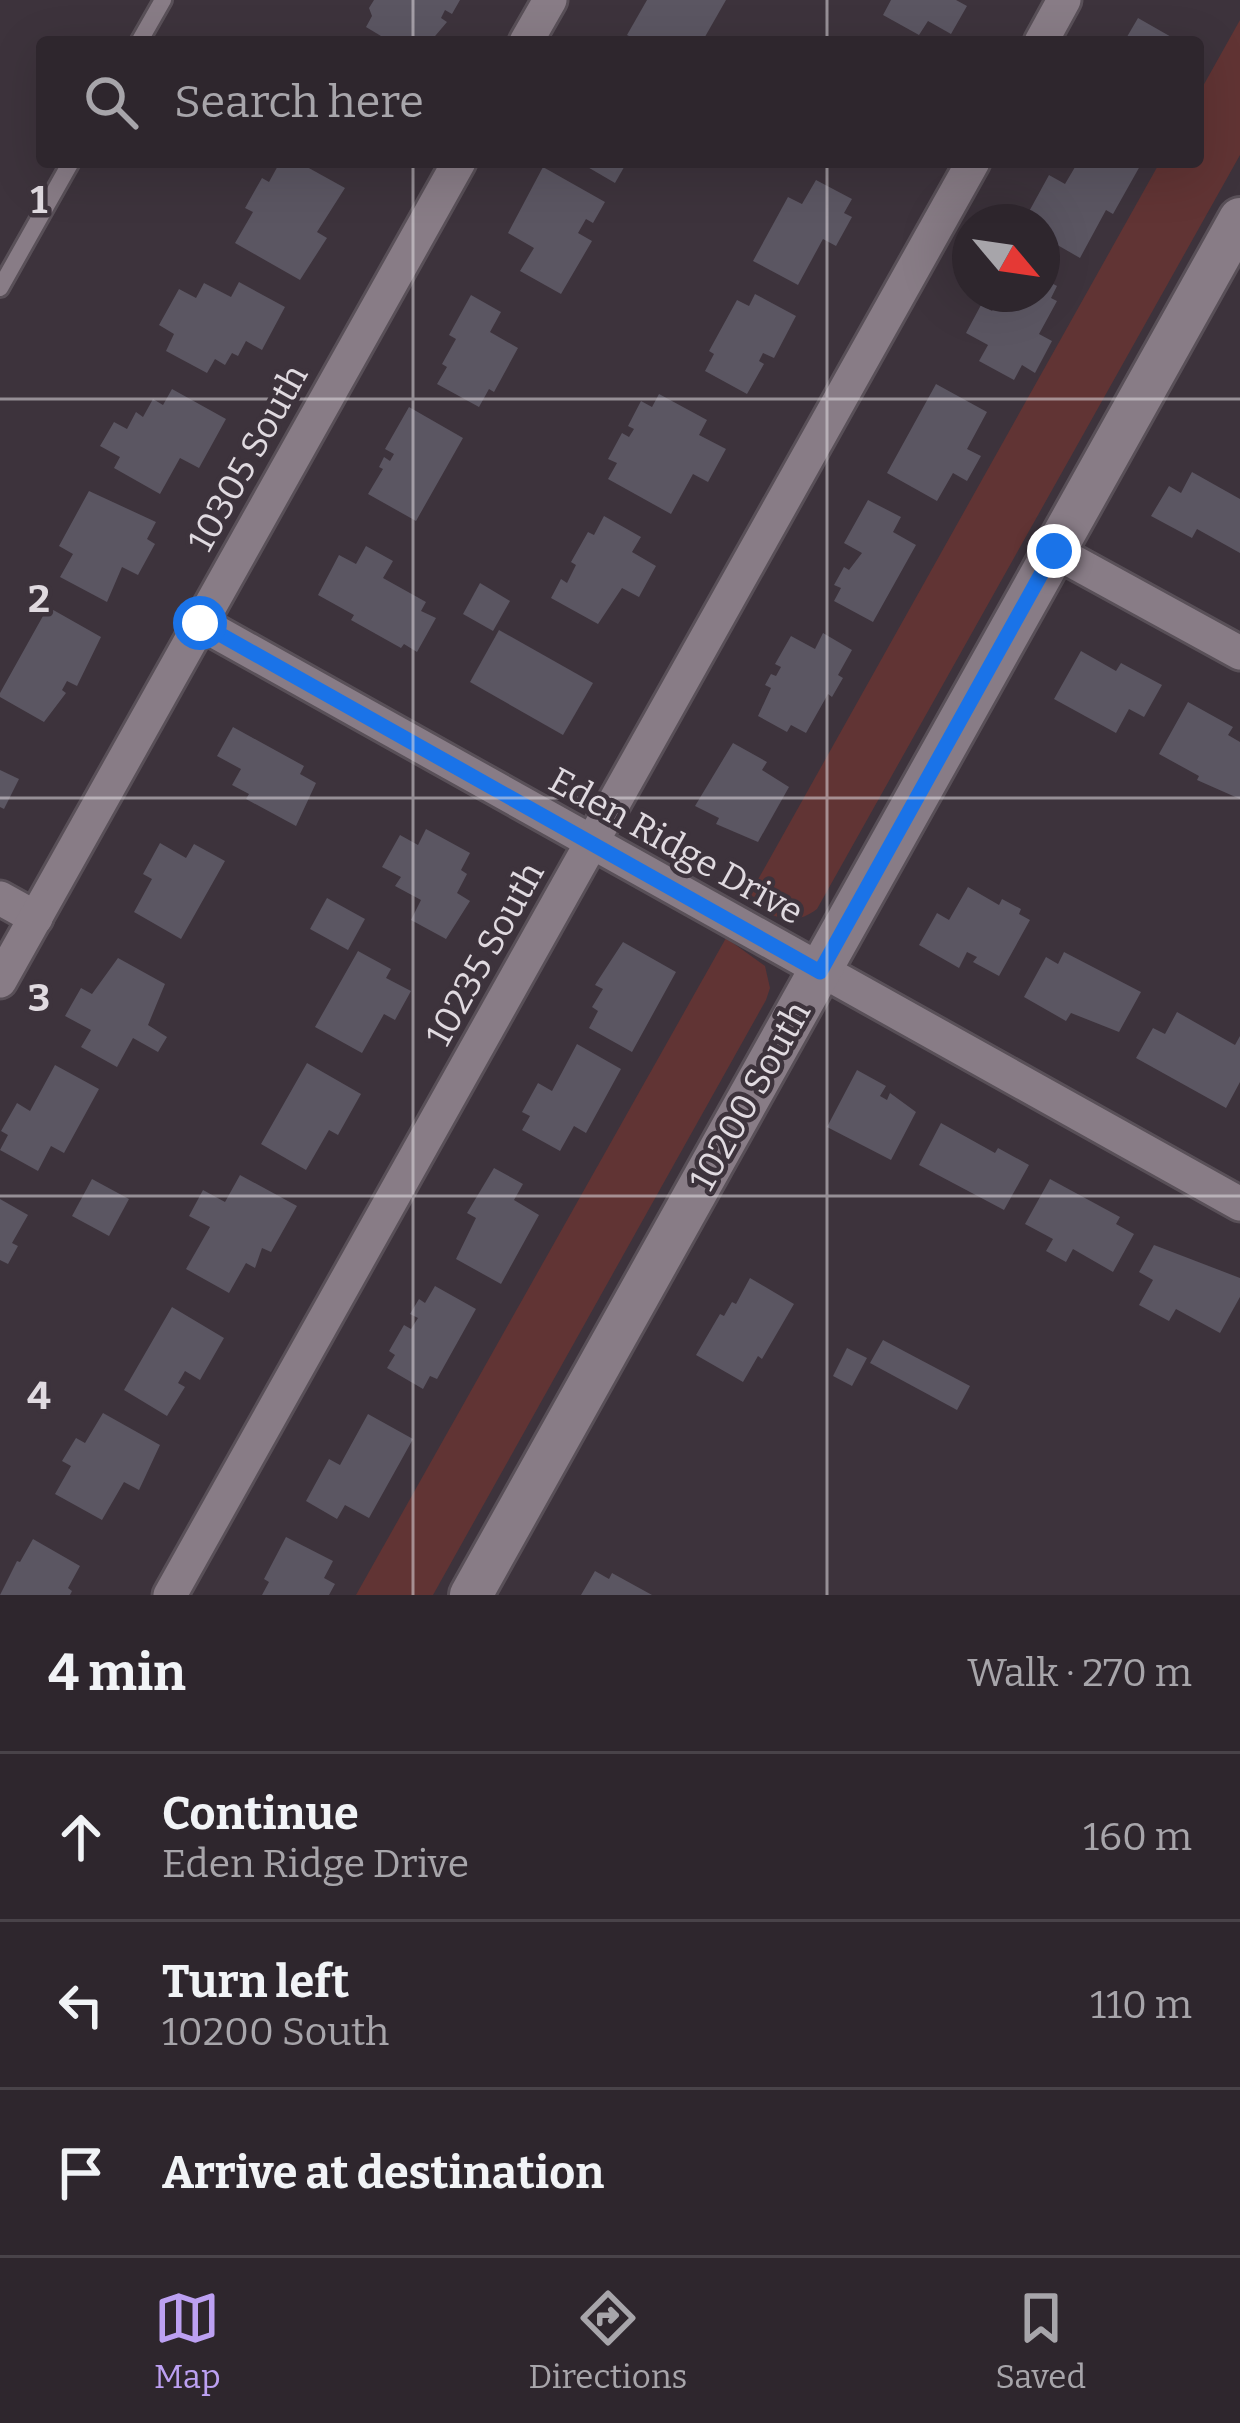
<!DOCTYPE html>
<meta charset="utf-8">
<style>
:root{--surface:#2e262d;--page:#3a3239;--text:#f1f3f6;--muted:#a7a5aa;--line:#494349;--accent:#bca0f2}
body{margin:0;font-family:Bitter,serif;background:var(--page);color:var(--text)}
.compass{position:absolute;left:952px;top:204px;width:108px;height:108px;border-radius:50%;background:var(--surface);box-shadow:0 12px 48px #0002;rotate:119deg}
.stop{position:absolute;width:36px;height:36px;margin:-27px;border:9px solid #1a73e8;border-radius:50%;background:#fff}
.stop.end{background:#1a73e8;border-color:#fff;box-shadow:0 3px 12px #0008}
.list{margin:0;padding:0;list-style:none}
h2{display:flex;justify-content:space-between;align-items:center;height:156px;margin:0;padding:0 48px;font-size:51px}
h2 small{font-size:39px;font-weight:400;color:var(--muted)}
.list li{display:grid;grid-template-columns:78px 1fr auto;gap:36px;align-items:center;box-sizing:border-box;height:168px;padding:0 48px;border-top:3px solid var(--line)}
.list b{display:block;font-size:45px;white-space:nowrap}
.list p{margin:0;font-size:39px;white-space:nowrap;color:var(--muted)}
.list em{font-size:39px;font-style:normal;color:var(--muted)}
.icon{flex:none;width:66px;height:66px;fill:none;stroke:currentColor;stroke-width:2;stroke-linecap:round;stroke-linejoin:round}
.map{position:relative;flex:none;width:1240px;height:1595px;overflow:hidden}
.search{position:absolute;background:var(--surface);box-shadow:0 12px 48px #0002;left:36px;right:36px;top:36px;height:132px;display:flex;align-items:center;gap:30px;box-sizing:border-box;padding:0 42px;border-radius:12px;color:var(--muted);font-size:45px}
.sheet{height:660px;background:var(--surface)}
nav{display:flex;justify-content:space-around;align-items:center;box-sizing:border-box;height:168px;border-top:3px solid var(--line);background:var(--surface);font-size:33px;color:var(--muted)}
nav a{display:grid;justify-items:center;gap:6px}
nav .on{color:var(--accent)}
.map>svg:first-child{display:block}
.green{fill:#613434}
.building{fill:#5b5662}
.lines{fill:none;stroke-linecap:round;stroke-linejoin:round}
.service-casing{stroke:#595058;stroke-width:22}
.minor-casing{stroke:#595058;stroke-width:39}
.tertiary-casing{stroke:#595058;stroke-width:48}
.service{stroke:#887c86;stroke-width:16}
.minor{stroke:#887c86;stroke-width:33}
.tertiary{stroke:#887c86;stroke-width:42}
.route{stroke:#1a73e8;stroke-width:15}
.grid{fill:none;stroke:#e0dae0;stroke-width:3;stroke-opacity:0.55}
.labels{text-anchor:middle;dominant-baseline:central;stroke-width:9;stroke-linejoin:round;paint-order:stroke}
.street-label{font-size:36px;fill:#e0dae0;stroke:#3d333c}
.grid-label{font-size:39px;text-anchor:middle;font-weight:bold;fill:#e0dae0;stroke:#3d333c;stroke-width:9;stroke-linejoin:round;paint-order:stroke}
</style>
<div class="map">
<svg width="1240" height="1595" viewBox="0 0 1240 1595">
<rect width="100%" height="100%" fill="#3d333c"/>
<g class="green">
<path d="M1240,20v135l-423,754c-26,20 -46,6 -71,-8l414,-739h38v-67z"/>
<path d="M726,938l39,28 5,22 -4,12 -333,595h-77z"/>
</g>
<g class="building">
<path d="M374,0h86l-8,14 -7,-4 -4,8 6,4 -17,20h-39l-25,-15 6,-11 -3,-8z"/>
<path d="M647,0h79l-24,42h-62l-13,-7z"/>
<path d="M891,0h65l11,6 -16,28 -23,-13 -9,14 -36,-20z"/>
<path d="M1138,18l42,24h-56z"/>
<path d="M280,162h18l47,26 -28,44 10,6 -27,42 -65,-37 18,-31 -8,-4 17,-30 7,4z"/>
<path d="M579,162h48l-12,21z"/>
<path d="M1078,162h55l7,4 -27,48 -7,-4 -26,48 -33,-19 5,-8 -10,-9 -16,-5 23,-42 16,9z"/>
<path d="M543,167l62,35 -12,21 -7,-4 -8,14 14,8 -31,53 -41,-23 14,-23 -26,-15z"/>
<path d="M816,180l36,19 -8,14 8,4 -16,29 -13,-7 -25,46 -45,-24 35,-64 14,7z"/>
<path d="M1042,278l15,8 -6,12 6,3 -18,33 13,7 -17,32 -13,-8 -8,15 -35,-19 9,-16 -22,-12 15,-28 11,6 6,-10 -14,-7h58z"/>
<path d="M239,282l46,25 -23,43 -16,-9 -8,15 -6,-3 -7,12 -10,-6 -8,14 -41,-22 8,-17 -15,-9 20,-36 17,9 8,-15 27,14z"/>
<path d="M755,294l41,22 -22,42 -11,-5 -4,8 5,3 -17,30 -42,-23 9,-17 -5,-3 28,-51 12,6z"/>
<path d="M471,295l30,17 -11,20 28,16 -24,44 -5,-3 -10,18 -42,-23 10,-17 -5,-3 14,-25 -7,-4z"/>
<path d="M936,384l51,28 -20,37 14,7 -14,25 -14,-8 -16,28 -50,-28z"/>
<path d="M172,389l54,30 -27,49 -19,-10 -20,36 -46,-26 6,-11 -20,-11 14,-24 13,7 9,-17 7,5 10,-18 10,6z"/>
<path d="M659,394l48,26 -8,15 27,14 -18,33 -15,-8 -22,40 -63,-35 9,-16 -9,-4 14,-26 7,4 5,-8 -6,-3 13,-25 11,6z"/>
<path d="M409,407l54,31 -47,83 -48,-27 15,-25 -4,-2 5,-10 6,4 4,-7 -9,-5z"/>
<path d="M1192,472l48,27v54l-43,-24 -5,9 -41,-22 18,-30 12,7z"/>
<path d="M89,491l67,31 -9,17 8,5 -17,31 -16,-8 -15,35 -47,-25 13,-23 -14,-8z"/>
<path d="M868,500l33,17 -8,15 23,13 -43,77 -39,-21 7,-13 -7,-3 10,-18 5,3 13,-17 -18,-10z"/>
<path d="M604,516l37,21 -9,15 24,14 -17,31 -17,-9 -24,36 -47,-26 10,-19 6,4 9,-18 -5,-3 17,-30 6,3z"/>
<path d="M366,546l27,15 -10,17 43,24 -5,9 15,7 -19,34 -13,-8 -3,4 -50,-28 3,-5 -36,-20 21,-40 17,9z"/>
<path d="M480,583l30,18 -17,30 -30,-17z"/>
<path d="M48,607l53,30 -24,49 -10,-5 -5,9 4,3 -22,29 -44,-25v-4z"/>
<path d="M499,630l94,53 -30,52 -93,-53z"/>
<path d="M823,633l29,17 -14,25 5,3 -11,19 -4,-3 -22,39 -15,-8 -4,7 -29,-16 13,-28 -6,-3 6,-11 5,2 5,-9 -6,-3 16,-28 24,13z"/>
<path d="M1081,651l35,20 5,-8 41,22 -18,32 -15,-8 -13,24 -62,-34z"/>
<path d="M1188,702l45,25 -5,8 12,7v57l-43,-19 2,-4 -40,-22z"/>
<path d="M233,727l71,39 -4,8 16,9 -20,43 -50,-27 3,-5 -17,-9 9,-16 -24,-13z"/>
<path d="M733,743l34,19 -5,8 27,17 -31,55 -42,-18 3,-6 -24,-12z"/>
<path d="M0,770l19,9 -15,30 -4,-2z"/>
<path d="M426,829l44,24 -9,17 6,4 -10,19 13,8 -24,38 -35,-19 10,-20 -26,-14 6,-9 -19,-10 18,-32 18,10z"/>
<path d="M160,843l26,15 8,-14 31,17 -44,78 -47,-27 18,-33 -9,-5z"/>
<path d="M968,887l31,18 3,-6 19,10 -2,5 11,6 -31,56 -26,-14 4,-5 -10,-5 -8,16 -40,-23 18,-32 12,7z"/>
<path d="M327,898l38,21 -17,31 -38,-21z"/>
<path d="M623,942l53,30 -44,80 -43,-24 9,-17 -6,-4 11,-18 -8,-4z"/>
<path d="M358,951l33,18 -5,9 25,13 -16,29 -11,-6 -22,39 -47,-26z"/>
<path d="M1064,952l77,40 -22,40 -48,-19 -5,8 -42,-24 22,-40 12,7z"/>
<path d="M118,958l47,26 -17,41 19,12 -9,15 -25,-14 -16,29 -36,-20 10,-17 -26,-14 16,-28 11,6z"/>
<path d="M1177,1012l58,33 5,-9v46l-14,26 -90,-50 17,-30 12,6z"/>
<path d="M577,1044l44,25 -35,64 -12,-7 -14,25 -38,-21 8,-14 -8,-4 16,-29 14,8z"/>
<path d="M307,1063l54,31 -23,41 -9,-5 -23,40 -45,-26z"/>
<path d="M55,1065l44,24 -35,64 -13,-7 -13,25 -38,-21 8,-15 -7,-4 16,-28 13,8z"/>
<path d="M857,1070l29,16 -6,10 7,4 3,-7 26,19 -25,48 -64,-33z"/>
<path d="M941,1123l54,30 3,-5 31,17 -25,45 -85,-45z"/>
<path d="M494,1168l29,16 -9,16 25,15 -38,69 -45,-25 20,-41 -9,-5z"/>
<path d="M240,1175l57,31 -26,46 -9,-4 -7,20 -9,-5 -17,30 -43,-24 24,-42 -21,-11 14,-26 22,12z"/>
<path d="M92,1179l37,20 -20,37 -37,-20z"/>
<path d="M1050,1179l70,38 -4,7 18,10 -21,38 -40,-23 -7,13 -20,-11 7,-12 -28,-15z"/>
<path d="M0,1199l28,16 -16,28 6,3 -10,18 -8,-4z"/>
<path d="M1154,1245l86,33v19l-20,36 -44,-24 -7,12 -30,-16 14,-25 -14,-8z"/>
<path d="M750,1278l44,26 -32,55 -4,-3 -15,26 -47,-27 24,-41 4,2 8,-14 4,2z"/>
<path d="M435,1286l41,23 -39,70 -7,-3 -7,13 -36,-21 8,-13 -6,-4 15,-26 7,4 7,-11 -8,-4 9,-15 6,4z"/>
<path d="M172,1307l52,31 -24,42 -15,-9 -7,12 7,4 -18,29 -43,-26z"/>
<path d="M883,1340l87,46 -13,24 -87,-47z"/>
<path d="M847,1348l20,10 -15,28 -19,-10z"/>
<path d="M103,1413l57,32 -21,45 -15,-8 -22,38 -47,-26 16,-28 -9,-5 14,-23 9,5z"/>
<path d="M368,1414l45,25 -44,79 -24,-13 -8,14 -31,-18 23,-42 11,6z"/>
<path d="M286,1537l47,24 -9,17 11,6 -6,11h-67l7,-13 -5,-3z"/>
<path d="M33,1539l47,27 -12,22 4,3 -2,4h-70l17,-34 3,1z"/>
<path d="M595,1571l14,8 3,-6 40,22h-71z"/>
</g>
<g class="lines">
<g class="service-casing">
<g id="service">
<path d="M139,42l24,-42"/>
<path d="M0,288l71,-126"/>
</g>
</g>
<g class="minor-casing">
<g id="minor">
<path d="M526,42l24,-42"/>
<path d="M1041,42l23,-42"/>
<path d="M1054,551l186,102"/>
<path d="M200,623l1040,581"/>
<path d="M0,898l36,20"/>
<path d="M0,981l459,-819"/>
<path d="M170,1595l803,-1433"/>
</g>
</g>
<g class="tertiary-casing">
<path id="tertiary" d="M471,1595l769,-1376"/>
</g>
<use href="#service" class="service"/>
<use href="#minor" class="minor"/>
<use href="#tertiary" class="tertiary"/>
</g>
<g class="lines">
<path class="route" d="M200,623l620,349 234,-421"/>
</g>
<path class="grid" d="M413,0v42M827,0v42M413,162v1433M827,162v1433M0,399h1240M0,798h1240M0,1196h1240"/>
<g class="labels">
<g class="street-label">
<text transform="translate(248 458) rotate(-61)">10305 South</text>
<text transform="translate(676 846) rotate(29)">Eden Ridge Drive</text>
<text transform="translate(485 954) rotate(-61)">10235 South</text>
<text transform="translate(750 1096) rotate(-61)">10200 South</text>
</g>
</g>
<g class="grid-label">
<text x="39" y="213">1</text>
<text x="39" y="612">2</text>
<text x="39" y="1011">3</text>
<text x="39" y="1409">4</text>
</g>
</svg>
<svg class="compass" viewBox="-18 -18 36 36"><path d="M0-13l5 13h-10z" fill="#e53935"/><path d="M0 13l5-13h-10z" fill="#a7a5aa"/></svg>
<div class="stop" style="left:200px;top:623px"></div>
<div class="stop end" style="left:1054px;top:551px"></div>
<div class="search"><svg class="icon" aria-label="search" viewBox="0 0 24 24"><circle cx="10" cy="10" r="6"/><path d="M15 15l6 6"/></svg>Search here</div>
</div>
<section class="sheet">
<h2>4 min<small>Walk · 270 m</small></h2>
<ul class="list">
<li><svg class="icon" aria-label="ahead" viewBox="0 0 24 24"><path d="M12 20V5M6 11l6-6 6 6"/></svg><div><b>Continue</b><p>Eden Ridge Drive</p></div><em>160 m</em></li>
<li><svg class="icon" aria-label="left" viewBox="0 0 24 24"><path d="M17 20v-9H6M10 6l-5 5 5 5"/></svg><div><b>Turn left</b><p>10200 South</p></div><em>110 m</em></li>
<li><svg class="icon" aria-label="arrive" viewBox="0 0 24 24"><path d="M6 21V4h12l-3 4 3 4H6"/></svg><div><b>Arrive at destination</b></div></li>
</ul>
</section>
<nav>
<a class="on"><svg class="icon" aria-label="map" viewBox="0 0 24 24"><path d="M3 6l6-2 6 2 6-2v14l-6 2-6-2-6 2zM9 4v14M15 6v14"/></svg>Map</a>
<a><svg class="icon" aria-label="directions" viewBox="0 0 24 24"><path d="M12 3l9 9-9 9-9-9zM9 14v-3h6M13 9l2 2-2 2"/></svg>Directions</a>
<a><svg class="icon" aria-label="saved" viewBox="0 0 24 24"><path d="M7 4h10v16l-5-4-5 4z"/></svg>Saved</a>
</nav>
